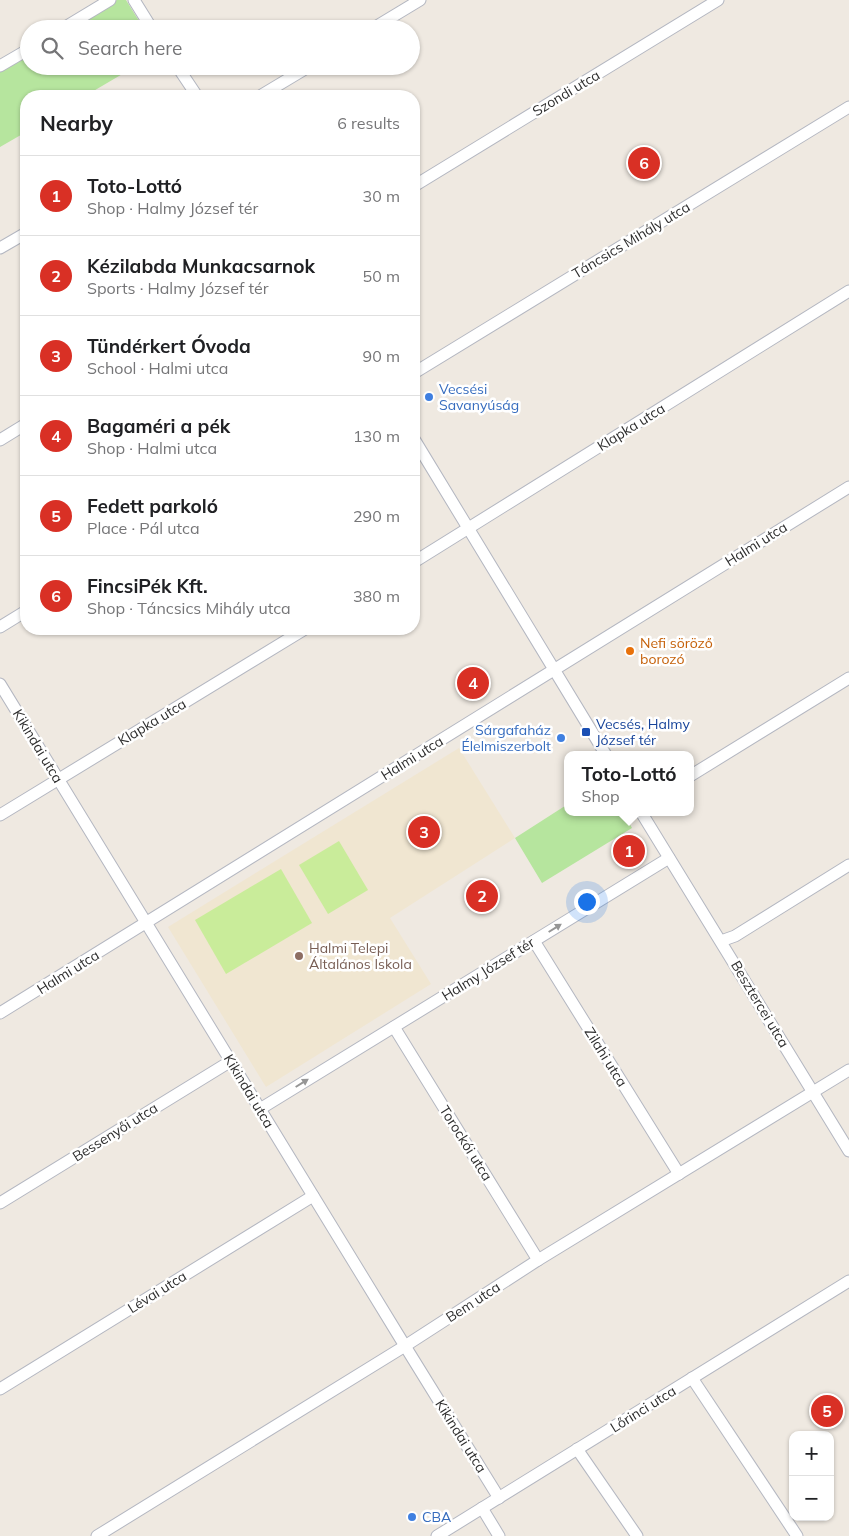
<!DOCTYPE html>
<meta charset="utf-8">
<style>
:root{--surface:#fff;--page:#f6f6f6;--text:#202124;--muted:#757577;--line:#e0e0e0;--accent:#d93025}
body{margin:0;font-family:Mulish,sans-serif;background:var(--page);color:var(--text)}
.controls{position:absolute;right:15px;bottom:15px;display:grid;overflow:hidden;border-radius:10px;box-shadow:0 1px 4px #0004}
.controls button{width:45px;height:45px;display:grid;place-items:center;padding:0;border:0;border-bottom:1px solid var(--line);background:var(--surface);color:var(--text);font:25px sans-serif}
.you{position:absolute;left:586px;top:901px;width:18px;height:18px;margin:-12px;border:4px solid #fff;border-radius:50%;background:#1a73e8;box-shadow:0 0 0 8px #1a73e833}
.badge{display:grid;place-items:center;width:32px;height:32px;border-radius:50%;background:var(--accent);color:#fff;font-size:16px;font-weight:700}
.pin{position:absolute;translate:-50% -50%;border:2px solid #fff;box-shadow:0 1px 5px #0006}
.popup{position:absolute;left:564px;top:751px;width:130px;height:65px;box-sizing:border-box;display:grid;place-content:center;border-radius:10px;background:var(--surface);filter:drop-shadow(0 1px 4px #0005);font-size:16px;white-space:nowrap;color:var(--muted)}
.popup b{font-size:19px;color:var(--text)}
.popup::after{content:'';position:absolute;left:50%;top:100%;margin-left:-10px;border:10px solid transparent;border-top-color:var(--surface)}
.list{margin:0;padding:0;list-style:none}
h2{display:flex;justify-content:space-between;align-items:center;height:65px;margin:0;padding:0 20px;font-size:21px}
h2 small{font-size:16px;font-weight:400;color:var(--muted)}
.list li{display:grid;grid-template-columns:32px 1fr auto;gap:15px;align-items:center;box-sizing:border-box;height:80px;padding:0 20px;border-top:1px solid var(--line)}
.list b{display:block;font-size:19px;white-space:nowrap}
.list p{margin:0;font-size:16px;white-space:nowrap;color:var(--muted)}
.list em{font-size:16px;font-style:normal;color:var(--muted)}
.icon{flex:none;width:28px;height:28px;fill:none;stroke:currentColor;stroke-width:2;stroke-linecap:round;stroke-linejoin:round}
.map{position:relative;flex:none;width:849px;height:1536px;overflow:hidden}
.search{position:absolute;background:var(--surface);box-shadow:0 1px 4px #0004;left:20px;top:20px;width:400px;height:55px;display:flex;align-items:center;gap:12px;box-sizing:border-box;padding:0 18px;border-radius:28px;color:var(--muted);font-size:19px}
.panel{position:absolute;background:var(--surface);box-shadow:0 1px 4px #0004;left:20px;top:90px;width:400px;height:545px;border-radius:20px}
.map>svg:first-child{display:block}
.education{fill:#f0e6d1}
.green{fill:#b6e59e}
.pitch{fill:#c9ec9a}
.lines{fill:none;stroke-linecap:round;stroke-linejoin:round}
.street-casing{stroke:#b4b7c1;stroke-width:13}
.street{stroke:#fff;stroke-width:11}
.oneway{fill:#969696}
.shop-dot{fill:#3f7fe0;stroke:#fff;stroke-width:2}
.food-dot{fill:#e8710a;stroke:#fff;stroke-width:2}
.transit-dot{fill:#1a4fb4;stroke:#fff;stroke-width:2}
.education-dot{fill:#8d6e63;stroke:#fff;stroke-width:2}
.labels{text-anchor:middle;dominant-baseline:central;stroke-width:5;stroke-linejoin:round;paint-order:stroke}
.street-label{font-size:14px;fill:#2e2e2e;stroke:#fff}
.shop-label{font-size:14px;fill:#366cbe;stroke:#fff;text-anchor:start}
.food-label{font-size:14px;fill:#c56008;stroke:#fff;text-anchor:start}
.transit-label{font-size:14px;fill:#164399;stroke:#fff;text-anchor:start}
.education-label{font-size:14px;fill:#785e54;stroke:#fff;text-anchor:start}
</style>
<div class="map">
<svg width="849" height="1536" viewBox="0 0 849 1536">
<rect width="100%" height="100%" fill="#efe9e1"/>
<path class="education" d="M459,748l56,90 -125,80 41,66 -165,103 -98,-160z"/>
<g class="green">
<path d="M117,0h9l18,29h-74z"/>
<path d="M29,54v12h107l-51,30h-59v36l-26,15v-75z"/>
<path d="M568,804v8h55l9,16 -90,55 -27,-45z"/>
</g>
<g class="pitch">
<path d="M339,841l29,49 -40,24 -29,-49z"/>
<path d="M281,869l31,54 -86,51 -31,-54z"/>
</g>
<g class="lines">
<g class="street-casing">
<g id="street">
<path d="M134,0l18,29"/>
<path d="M62,29l48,-29"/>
<path d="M372,29l48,-29"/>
<path d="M0,66l29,-17"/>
<path d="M177,66l20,30"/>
<path d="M260,96l50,-30"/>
<path d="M414,186l304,-186"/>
<path d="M0,248l26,-15"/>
<path d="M414,373l435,-266"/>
<path d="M414,439l192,316"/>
<path d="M0,440l26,-16"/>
<path d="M414,562l435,-271"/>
<path d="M0,627l26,-16"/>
<path d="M0,684l405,662 94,152"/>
<path d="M690,776l159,-98"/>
<path d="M641,812l208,339"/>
<path d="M0,815l305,-186"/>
<path d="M534,941l145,233"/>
<path d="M721,941l14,-5 114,-71"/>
<path d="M0,1013l849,-526"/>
<path d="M394,1027l144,233"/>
<path d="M260,1109l409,-251"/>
<path d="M0,1203l231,-142"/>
<path d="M692,1378l105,158"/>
<path d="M0,1389l313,-193"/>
<path d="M577,1449l60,87"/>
<path d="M482,1508l17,28"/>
<path d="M97,1536l308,-190 133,-86 311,-190"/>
<path d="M437,1536l412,-255"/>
</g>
</g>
<use href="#street" class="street"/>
</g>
<defs><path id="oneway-solid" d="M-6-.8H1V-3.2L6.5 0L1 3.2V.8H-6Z" transform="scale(1.25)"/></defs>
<g class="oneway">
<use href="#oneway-solid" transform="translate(555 928) rotate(-32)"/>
<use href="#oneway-solid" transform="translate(302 1083) rotate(-32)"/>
</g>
<g class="shop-dot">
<circle cx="429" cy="397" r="5"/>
<circle cx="561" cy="738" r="5"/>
<circle cx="412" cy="1517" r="5"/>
</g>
<circle class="food-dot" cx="630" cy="651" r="5"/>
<rect class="transit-dot" x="581" y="727" width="10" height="10" rx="2.5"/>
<circle class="education-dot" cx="299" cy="956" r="5"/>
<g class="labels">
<g class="street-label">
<text transform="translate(566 93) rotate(-31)">Szondi utca</text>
<text transform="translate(631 240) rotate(-31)">Táncsics Mihály utca</text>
<text transform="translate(631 427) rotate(-32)">Klapka utca</text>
<text transform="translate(756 544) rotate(-32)">Halmi utca</text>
<text transform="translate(152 722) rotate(-31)">Klapka utca</text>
<text transform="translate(38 746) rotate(59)">Kikindai utca</text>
<text transform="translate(412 758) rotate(-32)">Halmi utca</text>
<text transform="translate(488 969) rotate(-32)">Halmy József tér</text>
<text transform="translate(68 972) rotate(-32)">Halmi utca</text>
<text transform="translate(760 1004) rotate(59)">Besztercei utca</text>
<text transform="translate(606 1057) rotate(58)">Zilahi utca</text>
<text transform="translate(249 1091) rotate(59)">Kikindai utca</text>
<text transform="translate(115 1132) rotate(-32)">Bessenyői utca</text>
<text transform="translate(466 1143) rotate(58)">Torockói utca</text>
<text transform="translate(157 1292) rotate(-32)">Lévai utca</text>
<text transform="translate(473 1302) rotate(-33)">Bem utca</text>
<text transform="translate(643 1409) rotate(-32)">Lőrinci utca</text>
<text transform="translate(461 1436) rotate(58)">Kikindai utca</text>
</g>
<g class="shop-label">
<text x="439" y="389">Vecsési<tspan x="439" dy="16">Savanyúság</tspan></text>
<text x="551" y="730" text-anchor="end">Sárgafaház<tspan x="551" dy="16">Élelmiszerbolt</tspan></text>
<text x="422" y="1517">CBA</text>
</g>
<g class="food-label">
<text x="640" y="643">Nefi söröző<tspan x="640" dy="16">borozó</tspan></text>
</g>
<g class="transit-label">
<text x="596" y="724">Vecsés, Halmy<tspan x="596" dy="16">József tér</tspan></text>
</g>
<g class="education-label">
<text x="309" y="948">Halmi Telepi<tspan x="309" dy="16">Általános Iskola</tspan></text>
</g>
</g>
</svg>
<div class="controls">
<button>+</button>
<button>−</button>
</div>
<div class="you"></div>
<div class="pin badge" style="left:629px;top:851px">1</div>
<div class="popup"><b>Toto-Lottó</b>Shop</div>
<div class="pin badge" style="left:482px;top:896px">2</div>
<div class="pin badge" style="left:424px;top:832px">3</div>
<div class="pin badge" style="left:473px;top:683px">4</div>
<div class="pin badge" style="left:827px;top:1411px">5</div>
<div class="pin badge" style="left:644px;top:163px">6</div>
<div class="search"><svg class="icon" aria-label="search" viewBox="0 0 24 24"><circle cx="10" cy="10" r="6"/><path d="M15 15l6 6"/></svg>Search here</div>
<section class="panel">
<h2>Nearby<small>6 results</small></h2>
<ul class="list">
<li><span class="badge">1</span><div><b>Toto-Lottó</b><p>Shop · Halmy József tér</p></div><em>30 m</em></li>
<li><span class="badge">2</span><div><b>Kézilabda Munkacsarnok</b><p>Sports · Halmy József tér</p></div><em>50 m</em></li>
<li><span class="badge">3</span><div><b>Tündérkert Óvoda</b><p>School · Halmi utca</p></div><em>90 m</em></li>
<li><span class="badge">4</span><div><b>Bagaméri a pék</b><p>Shop · Halmi utca</p></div><em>130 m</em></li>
<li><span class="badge">5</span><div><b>Fedett parkoló</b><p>Place · Pál utca</p></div><em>290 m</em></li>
<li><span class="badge">6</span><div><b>FincsiPék Kft.</b><p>Shop · Táncsics Mihály utca</p></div><em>380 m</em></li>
</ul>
</section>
</div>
